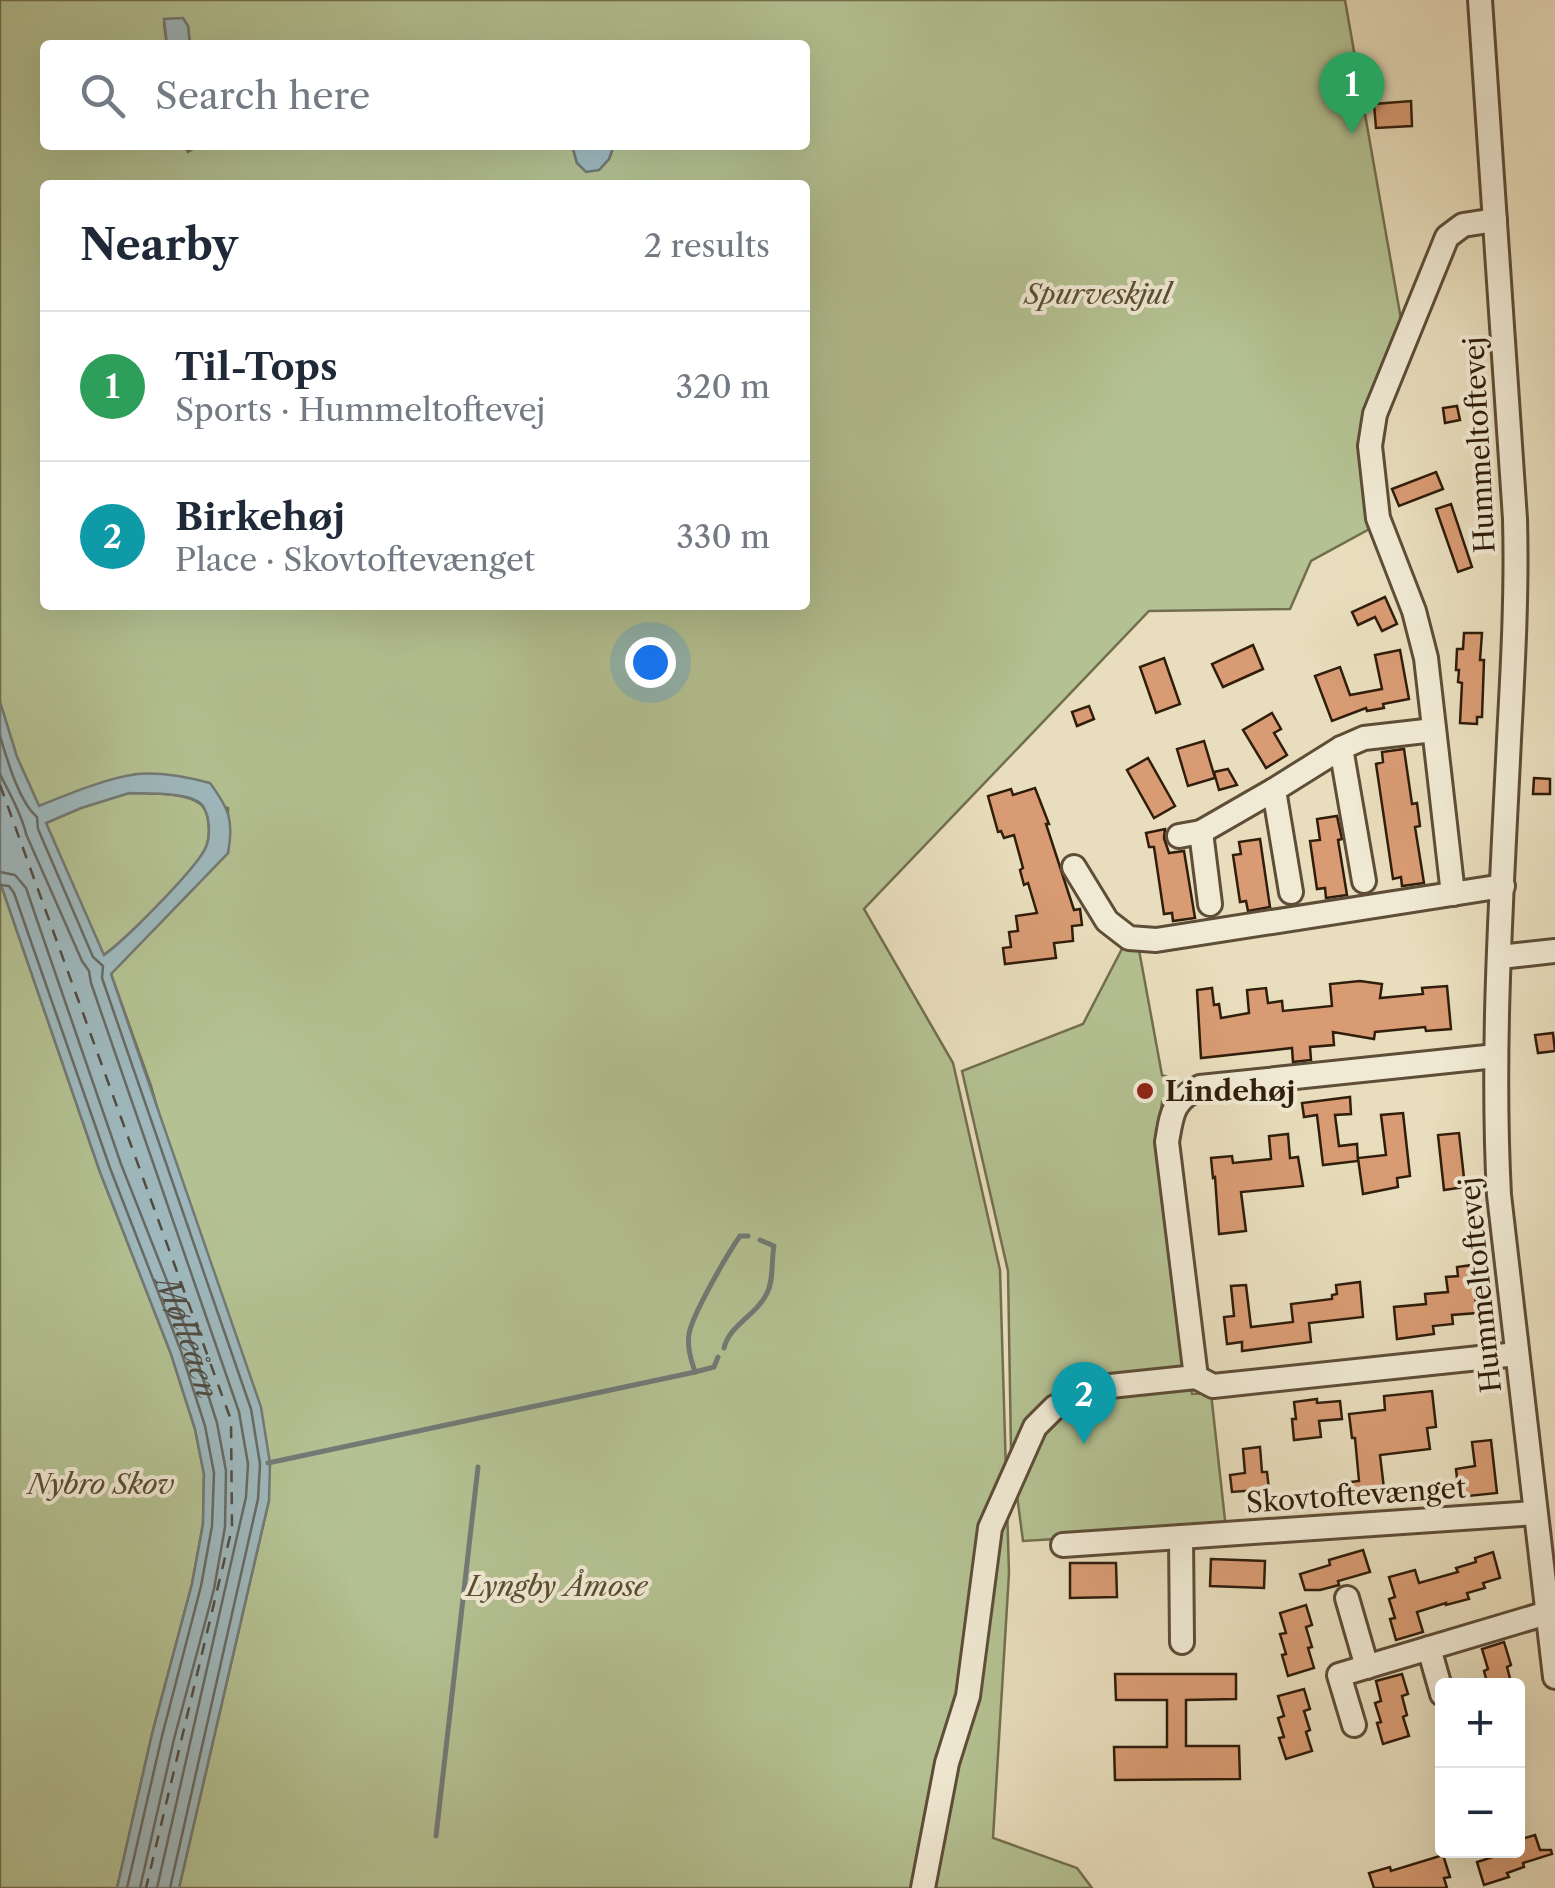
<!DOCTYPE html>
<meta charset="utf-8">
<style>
:root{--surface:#fff;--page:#f2f2f3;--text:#1f2937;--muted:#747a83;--line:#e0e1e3;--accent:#8f2418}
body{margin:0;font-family:"Libre Caslon Text",serif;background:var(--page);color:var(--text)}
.controls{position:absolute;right:30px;bottom:30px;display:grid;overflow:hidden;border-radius:10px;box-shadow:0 10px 40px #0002}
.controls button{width:90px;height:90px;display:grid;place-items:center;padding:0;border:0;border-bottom:2px solid var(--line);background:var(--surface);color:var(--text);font:50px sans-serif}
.you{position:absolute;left:650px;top:662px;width:35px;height:35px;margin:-25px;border:8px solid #fff;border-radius:50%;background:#1a73e8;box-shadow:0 0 0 15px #1a73e833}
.badge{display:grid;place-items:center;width:65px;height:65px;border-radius:50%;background:var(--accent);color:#fff;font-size:32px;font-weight:700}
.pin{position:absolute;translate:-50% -82px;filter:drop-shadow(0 2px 5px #0008)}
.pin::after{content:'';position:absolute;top:52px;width:35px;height:30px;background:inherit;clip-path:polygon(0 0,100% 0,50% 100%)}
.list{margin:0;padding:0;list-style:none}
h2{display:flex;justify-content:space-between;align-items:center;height:130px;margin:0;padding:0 40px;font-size:42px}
h2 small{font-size:32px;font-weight:400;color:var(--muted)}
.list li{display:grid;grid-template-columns:65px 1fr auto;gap:30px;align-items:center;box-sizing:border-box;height:150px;padding:0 40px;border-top:2px solid var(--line)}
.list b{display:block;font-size:38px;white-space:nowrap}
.list p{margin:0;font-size:32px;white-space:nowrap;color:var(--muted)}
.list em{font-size:32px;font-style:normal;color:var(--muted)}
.icon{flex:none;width:55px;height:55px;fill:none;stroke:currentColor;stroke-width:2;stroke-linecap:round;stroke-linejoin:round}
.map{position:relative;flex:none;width:1555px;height:1888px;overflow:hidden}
.search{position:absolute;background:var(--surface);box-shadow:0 10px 40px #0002;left:40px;top:40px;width:770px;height:110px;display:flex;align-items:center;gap:25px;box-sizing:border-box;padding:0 35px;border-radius:10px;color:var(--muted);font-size:38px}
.panel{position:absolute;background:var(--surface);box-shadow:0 10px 40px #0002;left:40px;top:180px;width:770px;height:430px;border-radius:10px}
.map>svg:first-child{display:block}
.green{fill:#b4c192;stroke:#726f4e;stroke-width:2.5;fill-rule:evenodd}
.water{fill:#9eb8bd;stroke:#727a76;stroke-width:2.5;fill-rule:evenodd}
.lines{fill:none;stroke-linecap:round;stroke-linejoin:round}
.shore{stroke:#676a64;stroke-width:2.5}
.stream{stroke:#727a76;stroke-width:5}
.ferry{stroke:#514c40;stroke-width:2.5;stroke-dasharray:12 10;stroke-linecap:butt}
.building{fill:#d89b73;stroke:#301d0b;stroke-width:2.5}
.minor-casing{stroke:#5e4d37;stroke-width:28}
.minor{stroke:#f0e9d3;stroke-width:22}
.poi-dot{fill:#8f2418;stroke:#f0e9d3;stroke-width:4}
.labels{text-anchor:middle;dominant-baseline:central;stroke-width:8;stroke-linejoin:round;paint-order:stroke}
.park-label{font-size:28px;font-style:italic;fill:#584e34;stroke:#f0e9d3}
.street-label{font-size:28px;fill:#301d0b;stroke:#f0e9d3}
.poi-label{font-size:28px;font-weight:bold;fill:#301d0b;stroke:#f0e9d3;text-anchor:start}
.water-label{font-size:30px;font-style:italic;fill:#514c40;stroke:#f0e9d3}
</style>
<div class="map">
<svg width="1555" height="1888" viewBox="0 0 1555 1888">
<rect width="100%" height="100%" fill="#e8ddbc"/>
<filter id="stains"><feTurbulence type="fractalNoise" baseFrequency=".002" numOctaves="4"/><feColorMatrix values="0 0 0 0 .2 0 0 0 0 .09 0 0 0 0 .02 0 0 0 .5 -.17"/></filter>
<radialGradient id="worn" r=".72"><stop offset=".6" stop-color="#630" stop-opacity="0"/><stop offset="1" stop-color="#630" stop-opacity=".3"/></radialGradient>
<g class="green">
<path d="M0,0h1345l57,325 -35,95 -6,45 12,62 -62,34 -21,48 -141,2 -285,298 89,154 47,207 9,303 -16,265 84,30 15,20h-913l90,-388 -118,-414 -40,-112 117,-121v-45l-92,-34 -49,14 -48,18 -22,-49 -17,-55zM164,24l24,2 2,19h615v100h-191l-5,14 -32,4 -5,-18h-373l-11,7 -4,-7h-139v-100h122zM45,185h760v420h-760z"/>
<path d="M129,793c19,1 55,-1 70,10 11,7 12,32 7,44 -8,21 -83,95 -103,108l-57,-132 35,-15z"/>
<path d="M0,882l100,290 71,182 24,75 9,45 -1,50 -11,60 -40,150 -35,154h-117z"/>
<path d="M1124,945l15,5 23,125 16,6 -16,21 -4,35 34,257 19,-1 15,136 -203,12 -12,-91 -3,-179 -46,-200 121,-47z"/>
</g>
<g class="water">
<path d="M183,18l5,8 2,19h-23l-3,-26z"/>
<path d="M572,145h42l-5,14 -10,11 -13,2 -9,-9z"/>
<path d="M0,702l17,55 22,49c27,-11 70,-29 99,-32 25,-2 49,3 72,9 19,26 24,37 18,70l-117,121 150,433 9,56 -1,37 -90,388h-62l35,-154 40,-150 11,-60 1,-50 -9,-45 -24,-75 -71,-182 -100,-290zM129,793c19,1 54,-1 70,9 11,8 12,33 7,45 -8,20 -83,95 -102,108l-58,-132 35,-15z"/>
</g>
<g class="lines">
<g class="shore">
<path d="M0,736c7,23 19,66 37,81l1,12 55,128 10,9 -1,12 149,431 9,55 -2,35 -88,389"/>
<path d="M0,774c9,19 22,40 26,60l56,127 7,10 2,12 148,429 9,52 -2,33 -89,391"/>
<path id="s1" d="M0,872l15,3 11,13 95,276 72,183 24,76 9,48 -1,56 -11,62 -40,150 -34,149"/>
<path d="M0,885l9,1 5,7 96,275 71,183 24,75 9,47 -2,53 -11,60 -39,150 -35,152"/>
</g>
<g class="stream">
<path d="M724,1348c6,-24 33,-33 43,-55 7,-13 4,-32 7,-47l-14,-6"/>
<path d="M695,1372c-4,-13 -8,-24 -6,-38 3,-19 39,-81 51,-98h8"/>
<path d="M268,1463l427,-91 19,-5 4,-10"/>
<path d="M436,1836l42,-369"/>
</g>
<path class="ferry" d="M0,785l231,635 1,108 -86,360"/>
</g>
<g class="building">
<path d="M1411,101l1,25 -36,2 -2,-24z"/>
<path d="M1457,406l3,14 -15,3 -2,-15z"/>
<path d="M1436,472l7,17 -44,17 -7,-17z"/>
<path d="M1451,504l21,63 -14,5 -22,-63z"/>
<path d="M1385,597l12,27 -15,7 -7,-14 -17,8 -6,-13z"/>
<path d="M1464,633h18l-2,27h4l-2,57h-5v7l-17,-1 2,-40 -4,-1 1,-12h-3l1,-21h6z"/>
<path d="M1253,645l10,24 -40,18 -11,-23z"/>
<path d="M1400,650l9,49 -26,5 1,4 -17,3 -1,-3 -34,13 -17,-45 25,-9 10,28 32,-6 -7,-34z"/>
<path d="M1164,658l16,46 -24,9 -16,-46z"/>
<path d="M1089,706l5,13 -17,7 -5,-14z"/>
<path d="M1272,713l9,16 -7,4 13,22 -21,13 -23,-38z"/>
<path d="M1204,741l11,37 -27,8 -11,-37z"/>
<path d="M1404,749l8,55 5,-1 3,23 -5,1 9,56 -22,3 -1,-9 -8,2 -17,-115 7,-2 -1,-10z"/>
<path d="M1148,758l27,48 -21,12 -27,-48z"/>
<path d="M1228,769l9,16 -18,5 -5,-18z"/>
<path d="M1534,778l16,1v15h-17z"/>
<path d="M1035,788l14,36h-3l28,86 6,-1 2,16 -10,1 1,15 -19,2 2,15 -51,6 -2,-16 8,-1 -2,-15 9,-1 -2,-15 21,-3 -9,-30 -4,2 -4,-15 3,-2 -9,-33 -10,3 -3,-7 -3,1 -10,-36 23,-7 2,6z"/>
<path d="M1337,816l5,23 -4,1 9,55 -21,3 -1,-10 -8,1 -7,-48 10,-1 -3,-21z"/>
<path d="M1165,829l-1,9 5,15 15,-2 11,67 -22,3 -1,-8 -8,1 -10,-67h-5l-3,-14z"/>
<path d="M1260,839l10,68 -22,4 -2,-10 -6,1 -7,-47 8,-1 -2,-12z"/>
<path d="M1360,981l22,3 -2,14 43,-4 -1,-6 25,-2 4,43 -25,2 -1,-4 -50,5 -1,7 -41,-7 1,13 -24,2 1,13 -18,2 -1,-14 -91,10 -4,-68 15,-2 2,17 5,-1 2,14 28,-5 -2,-23 19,-2 2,15 14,-2 1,10 49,-5 -2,-22z"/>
<path d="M1553,1033l2,18 -17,2 -3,-18z"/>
<path d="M1350,1097l1,17 -16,1 4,31 18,-2 1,17 -35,4 -6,-50 -13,2 -2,-14z"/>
<path d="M1403,1113l7,63 -13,2 1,9 -35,7 -5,-36 28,-3 -5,-40z"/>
<path d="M1459,1133l6,54 -21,3 -6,-55z"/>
<path d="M1288,1134l2,24 8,-1 5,29 -62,6 5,39 -27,3 -4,-57 -2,1 -2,-20 21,-2 1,7 38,-4 -2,-23z"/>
<path d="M1472,1265l5,48 -25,2 1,9 -20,2 1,8 -37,5 -3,-32 32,-3 -1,-10 23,-2 -2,-15 12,-1 -1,-9z"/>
<path d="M1360,1282l3,35 -54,6 2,19 -69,9v-9l-15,2 -3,-27 10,-1 -3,-30 15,-1 5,42 42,-5 -2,-18 41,-5v-4l5,-1 -1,-9z"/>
<path d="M1432,1391l4,36 -9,1 3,21 -50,6 5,42 -8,1v3l-23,2 -1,-3 -9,1 -2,-18 17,-2 -4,-43h-3l-3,-24 36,-4 -1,-14z"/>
<path d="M1317,1399v4l23,-2 2,18 -23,2 2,16 -27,3 -2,-21h4l-2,-17z"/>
<path d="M1491,1440l6,53 -38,4 -3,-28 19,-3 -3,-24z"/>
<path d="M1260,1447l2,25h5l2,17 -37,3 -2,-17 15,-2 -2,-24z"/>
<path d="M1363,1550l7,22 -32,9 1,4 -19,5h-15l-5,-16 30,-9 -1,-5z"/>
<path d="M1493,1552l7,26 -17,5 2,5 -18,5 2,6 -23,6v-2l-29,9 6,20 -27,8 -6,-21 5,-1 -6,-19 6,-2 -6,-20 26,-7 4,13 39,-11 -2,-4 20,-6 -1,-4z"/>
<path d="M1211,1559l54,2 -1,27 -54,-2z"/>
<path d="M1070,1563h46l1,34 -47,1z"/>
<path d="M1306,1605l6,20 -6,2 6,20 -4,1 6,20 -26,8 -6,-21 4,-1 -6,-20 6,-1 -6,-20z"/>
<path d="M1504,1642l7,23 -4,2 5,19h-24l-4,-15 4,-2 -6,-20z"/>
<path d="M1115,1674h121v25l-50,1v46h53l1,33 -125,1 -1,-33h53v-47h-51z"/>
<path d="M1402,1674l6,20 -6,2 5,19 -4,2 6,19 -26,8 -6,-21 4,-1 -6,-19 6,-2 -5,-20z"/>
<path d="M1304,1689l6,20 -6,2 6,19 -4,2 6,19 -26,8 -7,-21 5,-1 -6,-19 6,-2 -6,-20z"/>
<path d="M1535,1835l5,15h11l1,4 -29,9 1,4 -17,6 2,4 -25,8 -7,-23 19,-6 -2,-6h24v-10z"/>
<path d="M1443,1855l7,22 -6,1 3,10h-73l-5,-15 21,-6 1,4z"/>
</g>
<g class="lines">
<g class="minor-casing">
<g id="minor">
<path d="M1480,0l35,519c2,73 -2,146 -6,220 -7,151 -18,304 -10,456l56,482"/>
<path d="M1341,748l23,133"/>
<path d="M1274,790l17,102"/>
<path d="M1201,832l9,72"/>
<path d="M1179,836l22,-4 73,-42 67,-42 23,-10 70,-8"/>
<path d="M1074,867l33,54 22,17 27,2 347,-54"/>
<path d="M1453,894l-27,-236 -12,-47 -36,-93 -8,-72 5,-32 72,-177 16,-12 32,-5"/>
<path d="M1500,957l55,-6"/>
<path d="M1496,1056l-296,31c-28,14 -28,26 -33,55l29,235 17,9 304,-32"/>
<path d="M1181,1537l1,105"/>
<path d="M1063,1545l472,-32"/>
<path d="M1347,1598l20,69"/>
<path d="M1429,1648l13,46"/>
<path d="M1354,1725l-15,-50 208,-62"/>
<path d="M923,1888l24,-125 21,-67 22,-168 45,-101 20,-20 55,-21 86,-9"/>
</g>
</g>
<use href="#minor" class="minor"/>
</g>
<circle class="poi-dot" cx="1145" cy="1091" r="10"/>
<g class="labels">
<g class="park-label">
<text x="1098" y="294">Spurveskjul</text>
<text x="101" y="1484">Nybro Skov</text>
<text x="557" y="1586">Lyngby Åmose</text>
</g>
<g class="street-label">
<text transform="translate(1479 445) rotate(-93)">Hummeltoftevej</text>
<text transform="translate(1480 1285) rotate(-96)">Hummeltoftevej</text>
<text transform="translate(1356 1495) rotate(-4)">Skovtoftevænget</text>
</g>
<g class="poi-label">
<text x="1165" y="1091">Lindehøj</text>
</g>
<g class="water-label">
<text stroke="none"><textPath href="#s1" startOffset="510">Mølleåen</textPath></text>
</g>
</g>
<rect width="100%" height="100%" filter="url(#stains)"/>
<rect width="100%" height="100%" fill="url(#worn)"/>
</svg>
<div class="controls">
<button>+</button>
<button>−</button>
</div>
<div class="you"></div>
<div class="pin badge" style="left:1352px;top:134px;background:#2e9e5b">1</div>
<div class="pin badge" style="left:1084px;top:1444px;background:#0f9aa8">2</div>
<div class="search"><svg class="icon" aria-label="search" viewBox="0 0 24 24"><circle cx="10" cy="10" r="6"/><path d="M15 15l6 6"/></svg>Search here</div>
<section class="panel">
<h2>Nearby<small>2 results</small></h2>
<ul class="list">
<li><span class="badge" style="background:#2e9e5b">1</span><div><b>Til-Tops</b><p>Sports · Hummeltoftevej</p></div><em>320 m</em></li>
<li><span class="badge" style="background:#0f9aa8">2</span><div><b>Birkehøj</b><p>Place · Skovtoftevænget</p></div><em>330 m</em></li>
</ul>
</section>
</div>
